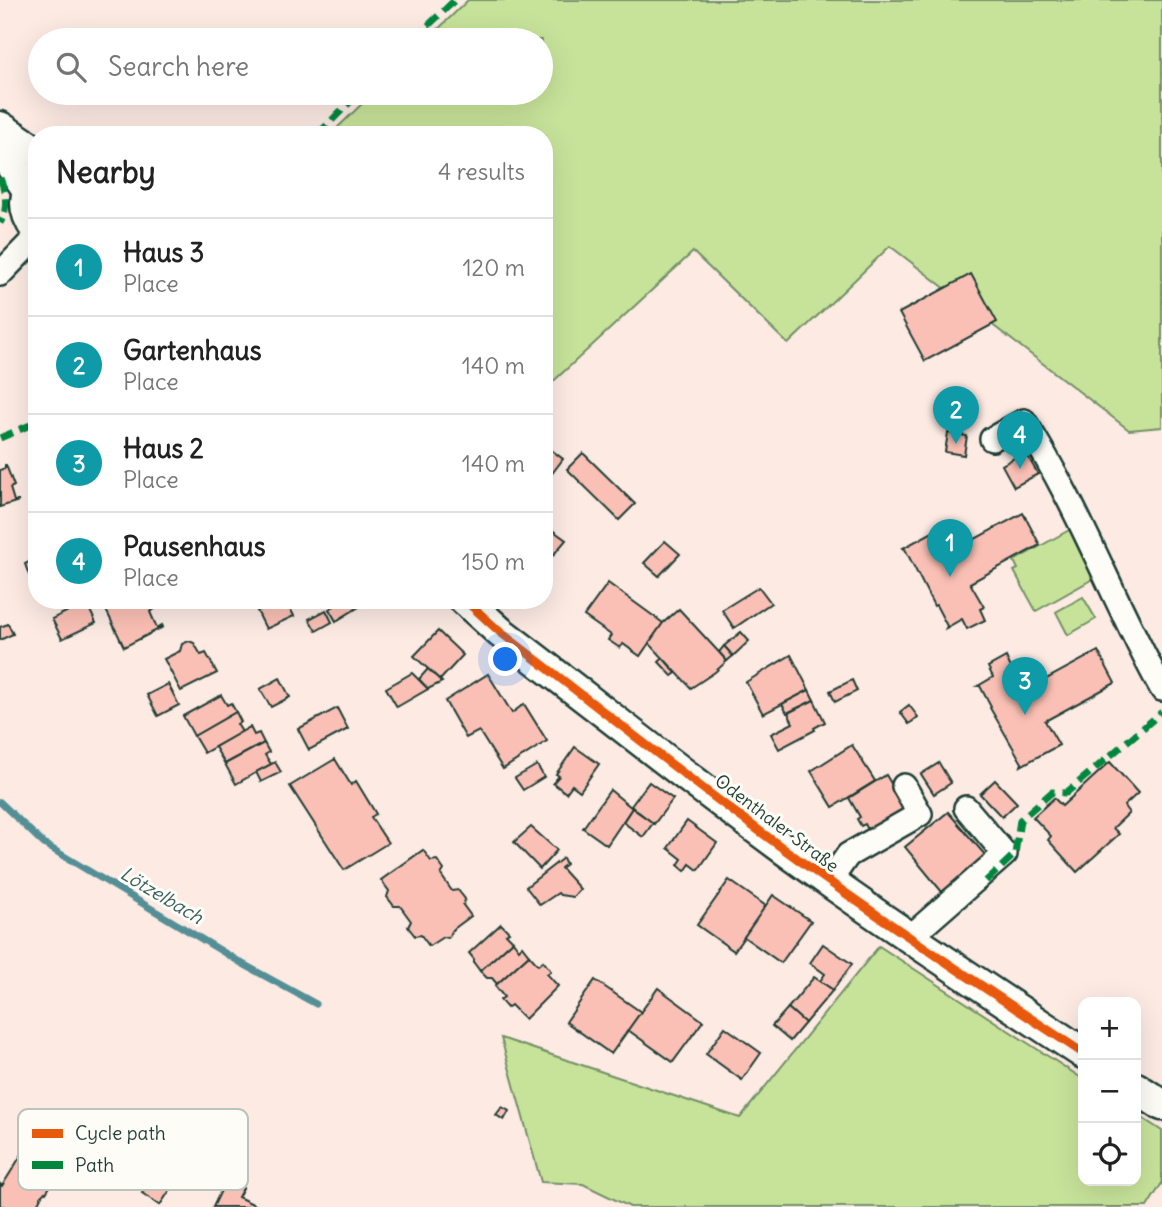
<!DOCTYPE html>
<meta charset="utf-8">
<style>
:root{--surface:#fff;--page:#f6f6f6;--text:#222;--muted:#767676;--line:#e0e0e0;--accent:#111827}
body{margin:0;font-family:Delius,sans-serif;background:var(--page);color:var(--text)}
.controls{position:absolute;right:21px;bottom:21px;display:grid;overflow:hidden;border-radius:14px;box-shadow:0 7px 28px #0002}
.controls button{width:63px;height:63px;display:grid;place-items:center;padding:0;border:0;border-bottom:2px solid var(--line);background:var(--surface);color:var(--text);font:35px sans-serif}
.you{position:absolute;left:506px;top:660px;width:24px;height:24px;margin:-18px;border:5px solid #fff;border-radius:50%;background:#1a73e8;box-shadow:0 0 0 10px #1a73e833}
.badge{display:grid;place-items:center;width:46px;height:46px;border-radius:50%;background:var(--accent);color:#fff;font-size:23px;font-weight:700}
.pin{position:absolute;translate:-50% -58px;filter:drop-shadow(0 2px 4px #0008)}
.pin::after{content:'';position:absolute;top:37px;width:24px;height:21px;background:inherit;clip-path:polygon(0 0,100% 0,50% 100%)}
.list{margin:0;padding:0;list-style:none}
h2{display:flex;justify-content:space-between;align-items:center;height:91px;margin:0;padding:0 28px;font-size:30px}
h2 small{font-size:23px;font-weight:400;color:var(--muted)}
.list li{display:grid;grid-template-columns:46px 1fr auto;gap:21px;align-items:center;box-sizing:border-box;height:98px;padding:0 28px;border-top:2px solid var(--line)}
.list b{display:block;font-size:26px;white-space:nowrap}
.list p{margin:0;font-size:23px;white-space:nowrap;color:var(--muted)}
.list em{font-size:23px;font-style:normal;color:var(--muted)}
.icon{flex:none;width:38px;height:38px;fill:none;stroke:currentColor;stroke-width:2;stroke-linecap:round;stroke-linejoin:round}
.map{position:relative;flex:none;width:1162px;height:1207px;overflow:hidden}
.search{position:absolute;background:var(--surface);box-shadow:0 7px 28px #0002;left:28px;top:28px;width:525px;height:77px;display:flex;align-items:center;gap:18px;box-sizing:border-box;padding:0 24px;border-radius:38px;color:var(--muted);font-size:26px}
.panel{position:absolute;background:var(--surface);box-shadow:0 7px 28px #0002;left:28px;top:126px;width:525px;height:483px;border-radius:28px}
.map>svg:first-child{display:block}
.green{fill:#c7e39a;stroke:#739067;stroke-width:2}
.lines{fill:none;stroke-linecap:round;stroke-linejoin:round}
.stream{stroke:#558f96;stroke-width:7}
.building{fill:#fbc0b5;stroke:#1f3d34;stroke-width:2}
.minor-casing{stroke:#1f3d34;stroke-width:28}
.major-casing{stroke:#1f3d34;stroke-width:35}
.minor{stroke:#fdfcf7;stroke-width:23}
.major{stroke:#fdfcf7;stroke-width:30}
.quiet{stroke:#00873e;stroke-width:7;stroke-dasharray:14 7;stroke-linecap:butt}
.cycleway-casing{stroke:#fdfcf7;stroke-width:13}
.cycleway{stroke:#e8590c;stroke-width:9}
.labels{text-anchor:middle;dominant-baseline:central;stroke-width:6;stroke-linejoin:round;paint-order:stroke}
.street-label{font-size:18px;fill:#1f3d34;stroke:#fdfcf7}
.water-label{font-size:19px;font-style:italic;fill:#365f5d;stroke:#fdfcf7}
.key{fill:#fdfcf7;stroke:#bac3bc;stroke-width:2}
.key-label{font-size:19px;fill:#1f3d34}
</style>
<div class="map">
<svg width="1162" height="1207" viewBox="0 0 1162 1207">
<rect width="100%" height="100%" fill="#fceae3"/>
<filter id="ink" filterUnits="userSpaceOnUse"><feTurbulence type="fractalNoise" baseFrequency=".0143" numOctaves="2"/><feDisplacementMap in="SourceGraphic" scale="14" xChannelSelector="R" yChannelSelector="G"/><feConvolveMatrix kernelMatrix="1 2 1 2 8 2 1 2 1" color-interpolation-filters="sRGB"/></filter>
<g filter="url(#ink)">
<g class="green">
<path d="M468,0h694v427l-33,3 -239,-184 -102,98 -95,-92 -149,138v-255h-214l43,-42h168v-53h-114z"/>
<path d="M1071,529l27,47 -62,35 -22,-40 4,-2 -4,-8z"/>
<path d="M1083,597l13,22 -28,16 -12,-23z"/>
<path d="M879,946l204,133v102h53v-67l26,17v52l-15,24h-517l-47,-23 -42,-2 -40,-144 239,80z"/>
</g>
<g class="lines">
<path class="stream" d="M0,802l44,42 199,120 73,40"/>
</g>
<g class="building">
<path d="M971,274l26,48 -72,39 -26,-48z"/>
<path d="M956,419h7l-1,11 -7,-1z"/>
<path d="M948,433l19,3 -3,19 -19,-3z"/>
<path d="M545,445l18,14 -19,25v-38z"/>
<path d="M1025,452l13,22 -24,13 -12,-22z"/>
<path d="M583,453l52,51 -16,16 -52,-51z"/>
<path d="M5,465h1l8,21 -4,2 4,13h5l-19,6v-37l5,-2z"/>
<path d="M1023,513l17,32 -70,38 14,24 -4,2 5,11 -18,9 -5,-10 -16,9 1,-2 -11,-21 -2,1 -29,-57 -2,-1 37,-20 13,23z"/>
<path d="M544,524l22,16 -22,26z"/>
<path d="M665,541l15,13 -21,22 -15,-13z"/>
<path d="M37,558v14l-8,3 -4,-11z"/>
<path d="M608,583l55,40 -23,33 -17,-12 -3,4 -12,-8 3,-5 -27,-19z"/>
<path d="M759,587l12,16 -37,25 -12,-18z"/>
<path d="M122,600h28l5,9 -5,3 7,16 5,-3 1,2 -39,20 -19,-39z"/>
<path d="M279,600h7l8,16 -28,13 -9,-18z"/>
<path d="M345,600h12l5,5 -26,16 -7,-12z"/>
<path d="M86,602l10,21 -34,16 -10,-20z"/>
<path d="M679,609l48,52 -12,11 -24,16 -42,-45 14,-20z"/>
<path d="M326,610l6,12 -16,9 -7,-12z"/>
<path d="M8,624l5,10 -13,6v-13z"/>
<path d="M438,631l25,24 -23,25 -26,-24z"/>
<path d="M741,632l8,9 -16,15 -9,-10z"/>
<path d="M189,641l5,2 7,12 5,-2 11,20 -36,18 -17,-32 16,-8 2,-7z"/>
<path d="M724,646l9,10 -6,5 -8,-9z"/>
<path d="M1098,651l17,32 -70,38 14,24 -38,21 1,-3 -32,-55 1,-1 -11,-21h-2l15,-9 -5,-10 18,-10 5,11 4,-3 13,24z"/>
<path d="M791,655l18,35 -46,24 -17,-32z"/>
<path d="M663,658l13,15 -4,3 -13,-14z"/>
<path d="M428,669l14,13 -14,7 -9,-10z"/>
<path d="M412,673l16,16 -31,18 -11,-19z"/>
<path d="M488,674l24,39 12,-9 23,37 -44,28 -24,-38 -13,7 -21,-37z"/>
<path d="M280,678l10,19 -19,10 -11,-18z"/>
<path d="M852,680l5,11 -22,11 -5,-11z"/>
<path d="M168,684l11,21 -21,11 -11,-21z"/>
<path d="M809,690l5,10 -27,13 -5,-9z"/>
<path d="M221,695l6,10 4,-2 5,9 -42,24 -11,-20z"/>
<path d="M814,700l11,22 -11,6 1,2 -36,19 -8,-15 22,-11 -5,-10z"/>
<path d="M909,705l9,12 -9,7 -9,-12z"/>
<path d="M337,708l11,21 -39,21 -11,-21z"/>
<path d="M236,712l5,10 -4,2 5,8 -38,21 -10,-17z"/>
<path d="M250,727l4,8 5,-2 5,10 -39,21 -10,-17z"/>
<path d="M264,743l5,9 -4,3 6,9 -35,20 -11,-20z"/>
<path d="M852,745l23,36 -42,26 -22,-36z"/>
<path d="M575,747l24,17 -19,27 -8,-6 -6,8 -13,-10 6,-7 -3,-2z"/>
<path d="M335,759l16,26 5,-4 20,33 -5,3 17,26 -44,27 -54,-84z"/>
<path d="M275,762l6,10 -20,10 -5,-10z"/>
<path d="M1110,762l28,31 -14,13 5,7 -16,15 6,6 -42,38 -29,-32 3,-4 -18,-19 21,-19 8,8z"/>
<path d="M939,763l12,20 -17,11 -13,-20z"/>
<path d="M537,765l7,12 -21,13 -8,-12z"/>
<path d="M886,775l22,37 -37,23 -6,-11 -4,2 -4,-7 3,-2 -11,-19z"/>
<path d="M995,780l22,23 -15,14 -22,-23z"/>
<path d="M649,782l24,17 -19,25 -23,-18z"/>
<path d="M610,790l22,18 -25,37 -24,-17z"/>
<path d="M632,808l21,15 -10,14 -20,-15z"/>
<path d="M948,812l38,44 -44,36 -37,-45z"/>
<path d="M687,821l30,22 -19,27 -8,-6 -5,7 -7,-6 4,-6 -14,-11z"/>
<path d="M531,827l26,23 -17,19 -26,-27z"/>
<path d="M423,850l8,11 6,-1 7,10 -3,5 11,16 6,-1 7,9 -2,6 8,11 -20,15 -1,5 -2,2 -5,-1 -14,9 -8,-11 -6,1 -7,-9 3,-6 -11,-15h-6l-7,-9 2,-6 -8,-11z"/>
<path d="M563,858l3,6 -5,4 19,21 -7,8 -13,-2 -2,-2 -18,12 -14,-18z"/>
<path d="M729,880l37,26 -32,45 -37,-26z"/>
<path d="M773,895l38,26 -30,42 -37,-26z"/>
<path d="M501,924l8,8 -3,2 7,7 -33,30 -6,-8v-4l-5,-6z"/>
<path d="M513,941l6,8 3,-3 7,9 -32,29 -5,-6h-5l-7,-7z"/>
<path d="M823,944l29,20 -19,26 -13,-9 5,-7 -15,-11z"/>
<path d="M529,955l9,10 5,-4 8,10 -4,3 11,12 -33,33 -14,-14 -4,3 -7,-8 4,-3 -9,-11z"/>
<path d="M814,977l19,13 -28,33 -17,-15z"/>
<path d="M595,980l46,32 -30,42 -45,-32z"/>
<path d="M658,988l45,33 -30,41 -45,-32z"/>
<path d="M788,1008l17,15 -15,18 -18,-15z"/>
<path d="M725,1027l36,26 -19,27 -36,-26z"/>
<path d="M502,1107l7,4 -5,9 -8,-5z"/>
<path d="M22,1154l12,8 -2,3 9,6 2,-3 13,9 -10,16 -1,-1 -3,3 -6,12h-30l-3,-1 -3,1v-23l2,2z"/>
<path d="M155,1175l17,12 -12,18 -18,-12z"/>
<path d="M226,1180l17,8 -5,9 21,10h-46z"/>
</g>
<g class="lines">
<g class="minor-casing">
<g id="minor">
<path d="M0,274l37,-38"/>
<path d="M992,439l32,-18c55,85 89,180 138,268"/>
<path d="M829,882l19,-27 72,-41 -16,-28"/>
<path d="M909,938l96,-84 -39,-46"/>
</g>
</g>
<g class="major-casing">
<g id="major">
<path d="M0,127l37,25"/>
<path d="M0,149l28,41"/>
<path d="M37,177c-15,18 -14,35 0,54"/>
<path d="M465,600l35,32 25,19c100,77 199,156 302,229 84,60 170,116 256,173"/>
<path d="M1136,1088l26,17"/>
</g>
</g>
<use href="#minor" class="minor"/>
<use href="#major" class="major"/>
<g class="quiet">
<path d="M413,40l42,-40"/>
<path d="M317,135l42,-42"/>
<path d="M0,178c6,15 9,30 0,45"/>
<path d="M0,438l37,-16"/>
<path d="M986,881l29,-27 5,-34 32,-28 14,1 96,-81"/>
</g>
<g class="cycleway-casing">
<path id="cycleway" d="M465,600l35,32 25,19c100,77 199,156 302,229 84,60 170,116 256,173"/>
</g>
<use href="#cycleway" class="cycleway"/>
</g>
</g>
<g class="labels">
<g class="street-label">
<text transform="translate(777 823) rotate(37)">Odenthaler Straße</text>
</g>
<g class="water-label">
<text transform="translate(162 895) rotate(31)">Lötzelbach</text>
</g>
</g>
<rect x="18" y="1109" width="230" height="81" rx="10" class="key"/>
<rect x="32" y="1129" width="31" height="9" fill="#e8590c"/>
<rect x="32" y="1161" width="31" height="8" fill="#00873e"/>
<g class="key-label">
<text x="75" y="1140">Cycle path</text>
<text x="75" y="1172">Path</text>
</g>
</svg>
<div class="controls">
<button>+</button>
<button>−</button>
<button><svg class="icon" aria-label="locate" viewBox="0 0 24 24"><circle cx="12" cy="12" r="6"/><path d="M12 2v4M12 18v4M2 12h4M18 12h4"/></svg></button>
</div>
<div class="you"></div>
<div class="pin badge" style="left:950px;top:577px;background:#0f9aa8">1</div>
<div class="pin badge" style="left:956px;top:444px;background:#0f9aa8">2</div>
<div class="pin badge" style="left:1025px;top:715px;background:#0f9aa8">3</div>
<div class="pin badge" style="left:1020px;top:469px;background:#0f9aa8">4</div>
<div class="search"><svg class="icon" aria-label="search" viewBox="0 0 24 24"><circle cx="10" cy="10" r="6"/><path d="M15 15l6 6"/></svg>Search here</div>
<section class="panel">
<h2>Nearby<small>4 results</small></h2>
<ul class="list">
<li><span class="badge" style="background:#0f9aa8">1</span><div><b>Haus 3</b><p>Place</p></div><em>120 m</em></li>
<li><span class="badge" style="background:#0f9aa8">2</span><div><b>Gartenhaus</b><p>Place</p></div><em>140 m</em></li>
<li><span class="badge" style="background:#0f9aa8">3</span><div><b>Haus 2</b><p>Place</p></div><em>140 m</em></li>
<li><span class="badge" style="background:#0f9aa8">4</span><div><b>Pausenhaus</b><p>Place</p></div><em>150 m</em></li>
</ul>
</section>
</div>
